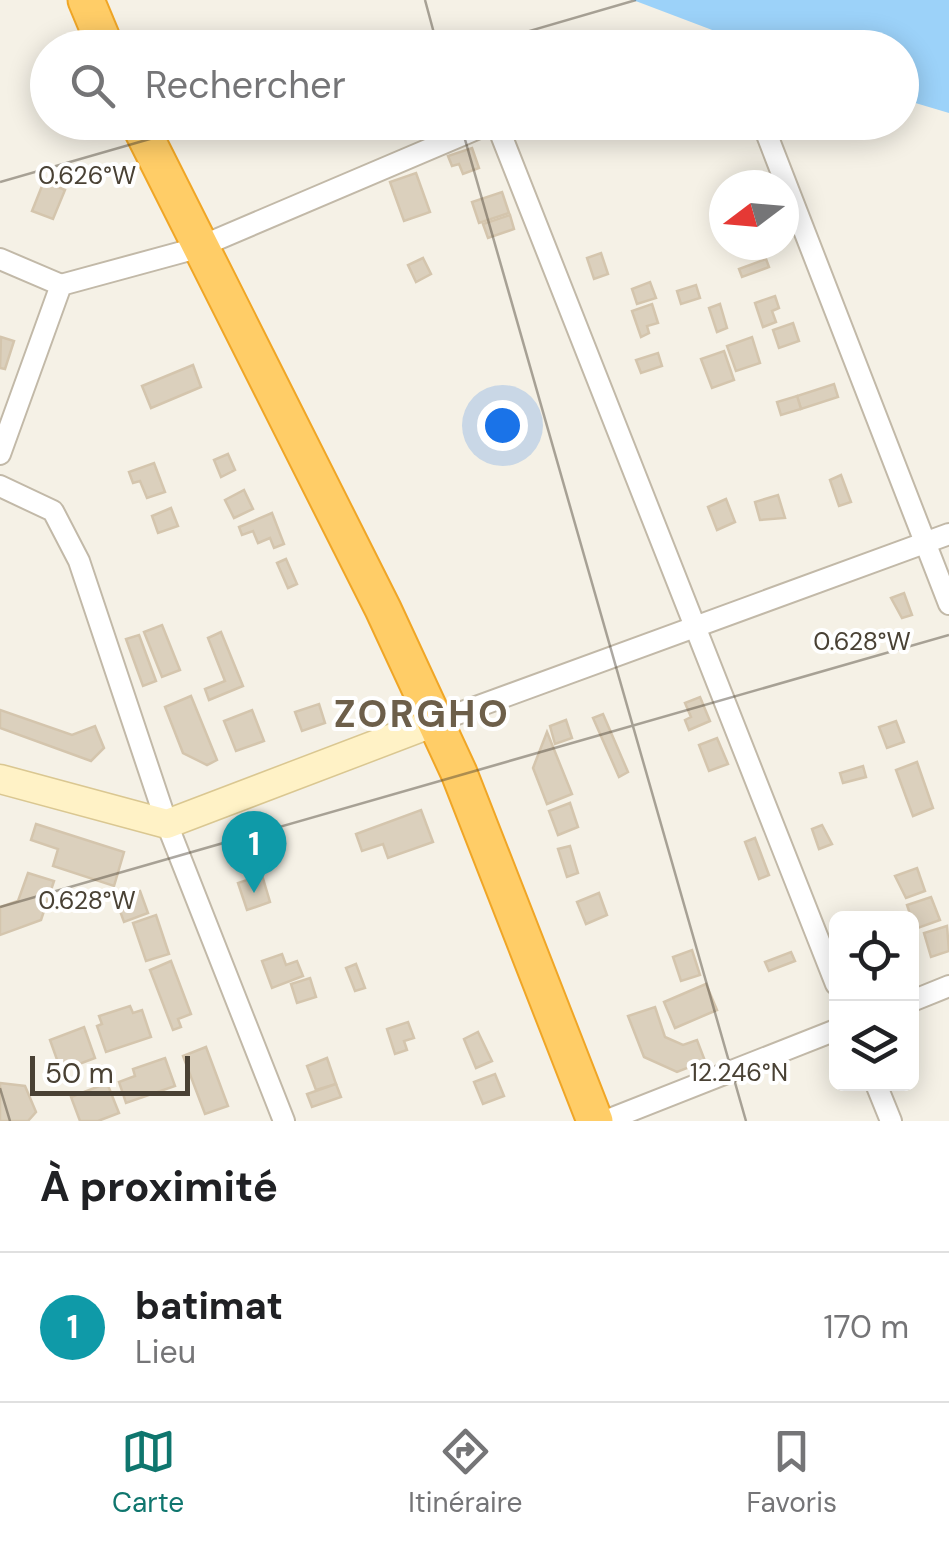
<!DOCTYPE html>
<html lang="fr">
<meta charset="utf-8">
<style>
:root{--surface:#fff;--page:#f6f6f6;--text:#202124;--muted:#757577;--line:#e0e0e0;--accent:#0f766e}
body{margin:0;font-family:"DM Sans",sans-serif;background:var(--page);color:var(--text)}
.controls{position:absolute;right:30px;bottom:30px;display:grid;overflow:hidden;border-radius:15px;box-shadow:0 5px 25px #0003}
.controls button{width:90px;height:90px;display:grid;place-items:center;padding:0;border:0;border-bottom:2px solid var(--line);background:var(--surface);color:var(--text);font:50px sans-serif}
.compass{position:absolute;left:709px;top:170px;width:90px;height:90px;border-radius:50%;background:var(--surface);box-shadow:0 5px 25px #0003;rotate:254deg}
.scale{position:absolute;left:30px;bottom:25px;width:160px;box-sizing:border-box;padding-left:10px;border:5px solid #494134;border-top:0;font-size:28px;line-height:35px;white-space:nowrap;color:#494134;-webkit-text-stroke:8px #fff;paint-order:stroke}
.you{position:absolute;left:502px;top:425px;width:35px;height:35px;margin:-25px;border:8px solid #fff;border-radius:50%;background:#1a73e8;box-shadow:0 0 0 15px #1a73e833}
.badge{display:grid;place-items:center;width:65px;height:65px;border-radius:50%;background:var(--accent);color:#fff;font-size:32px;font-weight:700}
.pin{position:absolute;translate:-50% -82px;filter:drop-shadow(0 2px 5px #0008)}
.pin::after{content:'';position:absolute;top:52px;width:35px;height:30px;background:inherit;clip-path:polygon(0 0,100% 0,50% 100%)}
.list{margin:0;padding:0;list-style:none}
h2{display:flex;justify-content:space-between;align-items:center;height:130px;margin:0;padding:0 40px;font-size:42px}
h2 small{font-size:32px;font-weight:400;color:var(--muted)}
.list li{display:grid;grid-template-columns:65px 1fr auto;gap:30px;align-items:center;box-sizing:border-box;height:150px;padding:0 40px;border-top:2px solid var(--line)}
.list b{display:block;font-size:38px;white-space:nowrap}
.list p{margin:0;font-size:32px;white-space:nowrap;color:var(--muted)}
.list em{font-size:32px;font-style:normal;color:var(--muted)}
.icon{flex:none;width:55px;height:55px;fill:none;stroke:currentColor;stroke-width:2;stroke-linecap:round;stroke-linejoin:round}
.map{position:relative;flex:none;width:949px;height:1121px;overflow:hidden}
.search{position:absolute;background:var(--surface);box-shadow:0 5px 25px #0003;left:30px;right:30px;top:30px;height:110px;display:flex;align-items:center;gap:25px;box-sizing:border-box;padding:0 35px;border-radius:55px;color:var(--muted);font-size:38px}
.sheet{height:280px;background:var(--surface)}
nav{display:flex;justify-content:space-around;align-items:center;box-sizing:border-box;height:140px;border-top:2px solid var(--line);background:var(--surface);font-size:28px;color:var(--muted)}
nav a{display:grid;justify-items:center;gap:5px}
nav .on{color:var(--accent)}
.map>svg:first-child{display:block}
.water{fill:#9cd2f9}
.building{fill:#dbd0bd;stroke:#d4c5ad;stroke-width:2.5}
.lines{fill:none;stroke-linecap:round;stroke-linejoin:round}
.street-casing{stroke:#c2b9a8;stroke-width:24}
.secondary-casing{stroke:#dac791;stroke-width:31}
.highway-casing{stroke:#f0a626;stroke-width:39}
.street{stroke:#fff;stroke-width:20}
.secondary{stroke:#fff2c6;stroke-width:28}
.highway{stroke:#ffcd67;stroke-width:35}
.ticks{fill:none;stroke:#494134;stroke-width:2.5;stroke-opacity:0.45}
.labels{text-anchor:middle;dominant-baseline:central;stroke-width:8;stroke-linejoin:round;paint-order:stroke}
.district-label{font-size:38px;font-weight:bold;letter-spacing:2.5px;fill:#6d5f4a;stroke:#fff}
.ticks-label{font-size:25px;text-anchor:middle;fill:#494134;stroke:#fff;stroke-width:8;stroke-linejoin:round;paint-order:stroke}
</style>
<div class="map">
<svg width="949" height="1121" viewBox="0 0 949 1121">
<rect width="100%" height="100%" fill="#f5f1e6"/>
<path class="water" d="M633,0h316v113l-47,-14v-51l-145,-1z"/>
<g class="building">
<path d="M472,148l7,20 -16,6 -4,-10 -7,2 -4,-10z"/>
<path d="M416,173l14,39 -26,9 -14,-39z"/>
<path d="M44,181l21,9 -12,29 -21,-8z"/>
<path d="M502,192l7,21 -30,10 -7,-21z"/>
<path d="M510,215l4,14 -26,9 -5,-14z"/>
<path d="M601,253l7,21 -14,5 -7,-21z"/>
<path d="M423,258l8,16 -15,8 -8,-17z"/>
<path d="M766,259l3,8 -27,10 -3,-8z"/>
<path d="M650,282l6,16 -19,6 -5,-15z"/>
<path d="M696,285l4,13 -19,6 -4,-13z"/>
<path d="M775,296l4,12 -7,3 4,11 -13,5 -8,-24z"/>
<path d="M652,304l6,19 -11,3 2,7 -8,4 -9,-26z"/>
<path d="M720,304l7,24 -10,4 -8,-24z"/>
<path d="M793,323l6,18 -20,7 -6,-18z"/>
<path d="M1,337l13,4 -9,28 -5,-1z"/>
<path d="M752,337l8,26 -24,8 -9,-25z"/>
<path d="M724,351l10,29 -22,8 -11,-29z"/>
<path d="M658,353l4,13 -21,7 -5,-13z"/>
<path d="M193,365l8,22 -50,21 -9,-22z"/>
<path d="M834,384l4,13 -37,12 -4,-13z"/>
<path d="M797,396l4,13 -20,6 -4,-13z"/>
<path d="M228,454l7,16 -14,7 -7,-17z"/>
<path d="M154,463l11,29 -18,6 -7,-17 -7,2 -4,-11z"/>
<path d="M841,475l10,27 -12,4 -9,-26z"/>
<path d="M244,490l9,19 -19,9 -9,-18z"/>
<path d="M778,495l7,23 -25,2 -5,-18z"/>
<path d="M726,499l9,23 -18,8 -9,-23z"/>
<path d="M171,508l7,18 -20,7 -6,-17z"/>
<path d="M272,513l12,31 -10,4 -4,-10 -12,5 -5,-12 -11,4 -3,-8z"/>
<path d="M286,559l11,25 -9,4 -11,-25z"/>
<path d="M904,593l8,22 -10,3 -11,-20z"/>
<path d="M162,625l18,45 -18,7 -18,-45z"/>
<path d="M221,632l22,54 -34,14 -4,-11 20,-8 -17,-43z"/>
<path d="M139,635l17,46 -13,5 -17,-47z"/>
<path d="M191,696l26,64 -10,5 -24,-12 -18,-46z"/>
<path d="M700,697l10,24 -21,9 -4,-10 6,-3 -6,-14z"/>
<path d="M319,704l6,19 -23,8 -7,-19z"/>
<path d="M0,710l72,25 23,-9 9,22 -13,13 -91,-33z"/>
<path d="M252,710l12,31 -28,10 -12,-30z"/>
<path d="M603,714l25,58 -9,5 -26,-59z"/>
<path d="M566,720l6,18 -17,6 -5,-18z"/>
<path d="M896,721l8,21 -17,6 -8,-21z"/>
<path d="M547,732l25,62 -25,10 -14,-36z"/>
<path d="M717,738l11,26 -19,7 -10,-26z"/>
<path d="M917,762l16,46 -20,8 -17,-46z"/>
<path d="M863,766l3,11 -23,6 -3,-10z"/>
<path d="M570,803l8,24 -20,8 -9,-24z"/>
<path d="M421,810l12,32 -45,16 -5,-14 -21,7 -6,-17z"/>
<path d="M36,824l88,28 -10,34 -61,-20 5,-17 -27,-9z"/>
<path d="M822,825l10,19 -13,5 -7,-20z"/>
<path d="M755,838l14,37 -10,4 -14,-37z"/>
<path d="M570,846l8,27 -11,4 -9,-28z"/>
<path d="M917,868l8,23 -19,7 -11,-22z"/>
<path d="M28,873l26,8 -13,39 -41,15v-28l18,-6z"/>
<path d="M262,875l8,27 -23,8 -9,-27z"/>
<path d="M140,891l8,22 -24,9 -8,-22z"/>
<path d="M599,893l8,22 -21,9 -9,-22z"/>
<path d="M931,897l9,23 -25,9 -8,-24z"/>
<path d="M156,915l13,39 -23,7 -13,-38z"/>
<path d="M947,926l2,25 -18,6 -7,-24z"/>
<path d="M692,950l8,25 -19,6 -8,-24z"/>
<path d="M791,952l4,9 -26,10 -4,-9z"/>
<path d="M282,954l4,11 11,-4 6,15 -31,12 -10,-27z"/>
<path d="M171,961l20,53 -13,5 3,8 -8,3 -23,-60z"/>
<path d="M356,964l9,24 -10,3 -9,-23z"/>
<path d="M310,978l6,19 -19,6 -6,-19z"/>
<path d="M706,984l11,26 -42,18 -11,-26z"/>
<path d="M130,1006l3,7 9,-3 9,27 -45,15 -9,-26 5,-2 -3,-8z"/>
<path d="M655,1007l10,30 18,8 14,-5 8,21 -28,11 -33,-15 -16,-41z"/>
<path d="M408,1022l6,16 -10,3 3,9 -12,4 -8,-25z"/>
<path d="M84,1027l11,31 -34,13 -11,-31z"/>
<path d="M478,1032l14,29 -16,7 -12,-29z"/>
<path d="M206,1047l22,59 -23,8 -22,-58z"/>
<path d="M165,1058l10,28 -49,17 -7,-21 16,-6 -2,-7z"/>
<path d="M327,1058l9,26 -20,6 -9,-24z"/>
<path d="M495,1074l9,22 -21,8 -9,-22z"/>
<path d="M0,1083l25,3 11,26 -8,9h-28z"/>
<path d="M107,1083l12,30 -21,8h-18l-9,-24z"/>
<path d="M336,1084l5,13 -29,10 -5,-13z"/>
</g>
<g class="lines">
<g class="street-casing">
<g id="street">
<path d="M496,122l340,862"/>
<path d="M762,122l187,482"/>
<path d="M0,259l61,26"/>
<path d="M0,454l61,-169 136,-37 296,-126"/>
<path d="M0,486l53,25 26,50 88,263 117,297"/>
<path d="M435,722l514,-188"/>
<path d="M912,1001l37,-15"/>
<path d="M876,1084l15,37"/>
<path d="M605,1121l231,-91"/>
</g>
</g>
<g class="secondary-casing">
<path id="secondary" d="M0,779l167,45 268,-102"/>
</g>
<g class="highway-casing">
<g id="highway">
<path d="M86,0l20,48"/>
<path d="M138,122l245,487 76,164 136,348"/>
</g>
</g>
<use href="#street" class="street"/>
<use href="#secondary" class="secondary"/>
<use href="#highway" class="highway"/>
</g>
<path class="ticks" d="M425,0l13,48M471,48l165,-48M460,122l286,999M0,182l209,-60M0,907l949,-272M0,1088l10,33"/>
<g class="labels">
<g class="district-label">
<text x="422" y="714">ZORGHO</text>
</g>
</g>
<g class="ticks-label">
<text x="87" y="184">0.626°W</text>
<text x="862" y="650">0.628°W</text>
<text x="87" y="909">0.628°W</text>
<text x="739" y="1081">12.246°N</text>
</g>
</svg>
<div class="controls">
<button><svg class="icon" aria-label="locate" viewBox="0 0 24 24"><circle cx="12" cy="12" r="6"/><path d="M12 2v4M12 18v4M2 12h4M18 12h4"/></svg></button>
<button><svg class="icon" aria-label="layers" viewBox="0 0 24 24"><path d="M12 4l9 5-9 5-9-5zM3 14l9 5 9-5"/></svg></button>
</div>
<svg class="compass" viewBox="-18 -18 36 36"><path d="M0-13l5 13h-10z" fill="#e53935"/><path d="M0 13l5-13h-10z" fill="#757577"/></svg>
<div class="scale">50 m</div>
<div class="you"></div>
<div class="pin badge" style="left:254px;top:893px;background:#0f9aa8">1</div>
<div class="search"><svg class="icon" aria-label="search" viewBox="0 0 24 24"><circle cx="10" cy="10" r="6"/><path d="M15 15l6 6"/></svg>Rechercher</div>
</div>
<section class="sheet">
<h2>À proximité<small></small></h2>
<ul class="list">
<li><span class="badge" style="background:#0f9aa8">1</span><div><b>batimat</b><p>Lieu</p></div><em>170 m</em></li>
</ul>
</section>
<nav>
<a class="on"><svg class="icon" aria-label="map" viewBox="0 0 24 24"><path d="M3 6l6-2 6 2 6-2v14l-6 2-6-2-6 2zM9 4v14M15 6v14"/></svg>Carte</a>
<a><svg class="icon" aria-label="directions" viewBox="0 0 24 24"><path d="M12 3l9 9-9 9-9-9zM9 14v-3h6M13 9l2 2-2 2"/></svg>Itinéraire</a>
<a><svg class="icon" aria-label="saved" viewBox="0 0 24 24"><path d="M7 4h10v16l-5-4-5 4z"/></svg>Favoris</a>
</nav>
